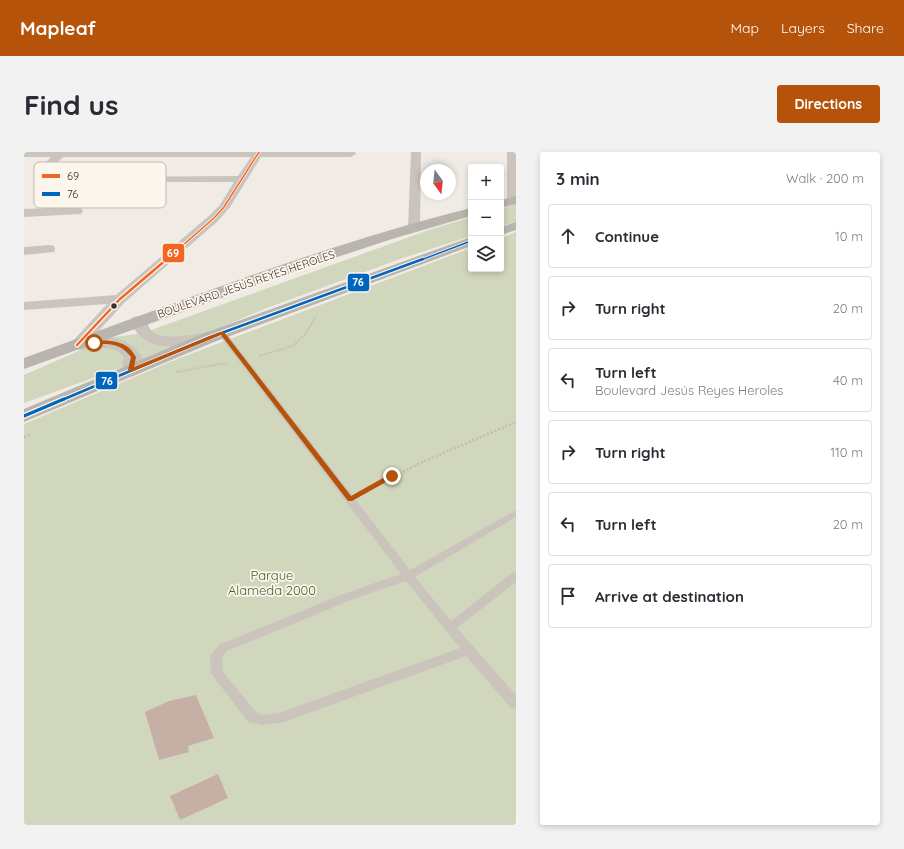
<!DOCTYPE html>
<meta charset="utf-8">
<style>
:root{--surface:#fff;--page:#f2f2f3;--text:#2b2b33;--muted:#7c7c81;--line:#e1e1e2;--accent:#b45309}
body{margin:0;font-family:Quicksand,sans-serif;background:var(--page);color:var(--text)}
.controls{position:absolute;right:12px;top:12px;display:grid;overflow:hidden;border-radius:4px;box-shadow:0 2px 6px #0003}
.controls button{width:36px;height:36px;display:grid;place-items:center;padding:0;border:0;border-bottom:1px solid var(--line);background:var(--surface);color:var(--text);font:20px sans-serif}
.compass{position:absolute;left:396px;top:12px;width:36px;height:36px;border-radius:50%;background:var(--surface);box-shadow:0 2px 6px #0003;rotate:165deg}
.stop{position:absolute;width:12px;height:12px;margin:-9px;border:3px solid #b45309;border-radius:50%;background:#fff}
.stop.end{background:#b45309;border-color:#fff;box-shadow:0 1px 4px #0008}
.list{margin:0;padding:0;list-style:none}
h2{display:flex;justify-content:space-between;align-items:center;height:52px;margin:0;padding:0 16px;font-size:17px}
h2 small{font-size:13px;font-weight:400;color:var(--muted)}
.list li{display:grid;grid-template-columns:26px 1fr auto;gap:12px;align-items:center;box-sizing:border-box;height:64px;margin:0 8px 8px;padding:0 8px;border:1px solid var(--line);border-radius:4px}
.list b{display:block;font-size:15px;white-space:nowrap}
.list p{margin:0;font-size:13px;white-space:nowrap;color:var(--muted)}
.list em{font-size:13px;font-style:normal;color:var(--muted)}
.icon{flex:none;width:22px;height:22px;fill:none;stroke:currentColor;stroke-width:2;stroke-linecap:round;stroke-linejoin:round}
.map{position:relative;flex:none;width:492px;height:673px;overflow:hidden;border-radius:4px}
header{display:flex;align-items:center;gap:24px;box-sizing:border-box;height:56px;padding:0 20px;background:var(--accent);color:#fff}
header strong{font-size:19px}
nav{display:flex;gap:22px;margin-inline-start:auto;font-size:14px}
.intro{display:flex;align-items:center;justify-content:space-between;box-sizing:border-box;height:96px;padding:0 24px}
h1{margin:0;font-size:28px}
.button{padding:10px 18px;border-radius:4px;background:var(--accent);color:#fff;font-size:14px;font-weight:700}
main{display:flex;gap:24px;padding:0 24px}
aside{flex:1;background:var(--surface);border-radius:4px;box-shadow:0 2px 6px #0003}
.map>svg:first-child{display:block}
.green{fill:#d1d7bd}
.building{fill:#c6b0a5}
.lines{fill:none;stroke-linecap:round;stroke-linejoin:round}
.path-far1{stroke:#c3bcb5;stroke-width:2;stroke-dasharray:1.5 1.5;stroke-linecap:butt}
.path{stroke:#c3bcb5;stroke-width:2.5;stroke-dasharray:2 2;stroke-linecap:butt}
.service{fill:#cac4bd;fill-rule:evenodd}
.minor{fill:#cac4bd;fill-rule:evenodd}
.tertiary{fill:#cac4bd;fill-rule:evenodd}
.secondary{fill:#bab4ae;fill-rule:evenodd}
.bus-1-far1-casing{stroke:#fcf6ed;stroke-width:3}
.bus-1-casing{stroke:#fcf6ed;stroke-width:5}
.bus-2-far2-casing{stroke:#fcf6ed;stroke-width:3}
.bus-2-far1-casing{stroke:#fcf6ed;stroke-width:5}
.bus-2-casing{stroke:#fcf6ed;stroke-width:6}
.bus-1-far1{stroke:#f26522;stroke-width:1.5}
.bus-1{stroke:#f26522;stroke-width:2.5}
.bus-2-far2{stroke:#0065bd;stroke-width:1.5}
.bus-2-far1{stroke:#0065bd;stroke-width:2.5}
.bus-2{stroke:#0065bd;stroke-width:3}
.route{fill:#b45309}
.bus-dot{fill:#3c302a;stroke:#fcf6ed;stroke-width:1.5}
.labels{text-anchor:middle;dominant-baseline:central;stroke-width:3.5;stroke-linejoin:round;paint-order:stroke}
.far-street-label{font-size:11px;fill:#3c302a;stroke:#fcf6ed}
.park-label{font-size:13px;fill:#485d2b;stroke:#fcf6ed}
.key{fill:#fcf6ed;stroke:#c2bbb2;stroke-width:1}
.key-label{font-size:11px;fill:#3c302a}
.line-badge{stroke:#fcf6ed;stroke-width:1.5}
.badge-label{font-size:11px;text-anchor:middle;font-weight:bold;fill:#fff}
</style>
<header>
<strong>Mapleaf</strong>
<nav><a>Map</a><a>Layers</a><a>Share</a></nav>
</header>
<div class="intro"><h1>Find us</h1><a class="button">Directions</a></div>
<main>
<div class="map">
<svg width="492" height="673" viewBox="0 0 492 673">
<rect width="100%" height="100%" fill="#f0ebe5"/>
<g class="green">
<path d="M492,52v18l-15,4v-17z"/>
<path d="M447,65v19l-68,22 -136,50 -119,50 -124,45v-28l84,-37 35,-5 283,-102z"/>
<path d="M492,80v593h-492v-401l153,-65 294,-111v21h30v-31z"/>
</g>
<g class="building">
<path d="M172,543l18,43 -26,8 1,6 -30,8 -14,-48 24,-11z"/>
<path d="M194,622l10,24 -48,22 -10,-24z"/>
</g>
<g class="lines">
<g class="path-far1">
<path d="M235,204l34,-10 12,-12 11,-17"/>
<path d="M152,220l51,-9"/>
</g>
<g class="path">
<path d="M0,285l7,-3"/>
<path d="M340,340l56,-29 96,-41"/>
</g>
<path class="service" d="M195,179h6l185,239 106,-60v7l-101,60 36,44 61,-48 4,-1v10l-59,46 59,67v14l-5,-1 -45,-52 -182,66 -21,3 -15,-3 -35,-46 -2,-3 -1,-17 9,-11 124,-51 58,-20 -182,-239zM382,429l54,67 -181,65 -16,2 -6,-2 -34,-41 -1,-15 5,-6 124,-51z"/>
<g class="minor">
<path d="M0,0h331l1,2 -5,3h-90l-31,50 -12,14 -93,81 -42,46 -6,2 -6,-2 -2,-3 38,-41 -83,6v-8l92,-7 94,-80 10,-10 14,-23h-134l-4,-1 -1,-2 1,-2 142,-1 13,-19h-188l-17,17 -4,1 -5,-3 14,-15h-27z"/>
<path d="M387,0h10l-1,76 -2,3h-8l-2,-3z"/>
<path d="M483,0h9v52l-7,-1 -2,-2z"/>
<path d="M53,55l4,1 2,3 -2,3 -57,3v-8z"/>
<path d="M25,93l5,1 1,3 -1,3 -30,3v-8z"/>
</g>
<g class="tertiary">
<path d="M115,164l6,1c2,4 3,8 5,12 13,16 47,1 64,5l3,4 -3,4c-27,6 -73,13 -83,-21l2,-4z"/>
<path d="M68,186c22,-2 37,0 50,19l-2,13 -3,4 -6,1 -6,-1 -3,-4 2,-13c-13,-17 -36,-4 -53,-8l-3,-4 3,-4z"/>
</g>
<g class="secondary">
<path d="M492,44v8l-15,4v-8z"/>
<path d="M447,56v8l-79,23 -82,27 -286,103v-11c147,-53 295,-112 447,-150z"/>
<path d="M492,70v8l-15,5v-8z"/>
<path d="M447,85v9l-257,96 -190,80v-13l178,-75z"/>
</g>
<g class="bus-1-far1-casing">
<path id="bus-1-far1" d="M142,108l48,-42 10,-11 35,-55"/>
</g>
<g class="bus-1-casing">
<path id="bus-1" d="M53,193l43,-46 47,-40"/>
</g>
<g class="bus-2-far2-casing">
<path id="bus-2-far2" d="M397,108l50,-19"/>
</g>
<g class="bus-2-far1-casing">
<path id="bus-2-far1" d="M38,248l146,-62 215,-79"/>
</g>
<g class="bus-2-casing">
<path id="bus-2" d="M0,264l40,-17"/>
</g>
<use href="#bus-1-far1" class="bus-1-far1"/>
<use href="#bus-1" class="bus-1"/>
<use href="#bus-2-far2" class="bus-2-far2"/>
<use href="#bus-2-far1" class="bus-2-far1"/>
<use href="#bus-2" class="bus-2"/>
</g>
<path class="route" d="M196,180h4l127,164 39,-22h5v3l-43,24h-4l-127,-166 -90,37 -3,-2 3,-13c-11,-14 -20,-13 -37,-13l-3,-1c9,-5 29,-2 37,4 3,2 6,7 8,10l-2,10z"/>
<circle class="bus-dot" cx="90" cy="154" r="3.5"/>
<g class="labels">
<g class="far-street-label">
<text transform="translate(222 132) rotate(-19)">BOULEVARD JESÚS REYES HEROLES</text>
</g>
<g class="park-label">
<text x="248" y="423">Parque<tspan x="248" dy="15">Alameda 2000</tspan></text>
</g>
</g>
<rect x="10" y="10" width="132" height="46" rx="6" class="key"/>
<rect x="18" y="22" width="18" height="4" fill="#f26522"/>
<rect x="18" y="40" width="18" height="4" fill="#0065bd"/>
<g class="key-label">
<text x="43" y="28">69</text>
<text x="43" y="46">76</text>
</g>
<g class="line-badge">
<rect x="138" y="91" width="23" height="20" rx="4" fill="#f26522"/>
<rect x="323" y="121" width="23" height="19" rx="4" fill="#0065bd"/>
<rect x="71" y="219" width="23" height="19" rx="4" fill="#0065bd"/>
</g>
<g class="badge-label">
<text x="149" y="105">69</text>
<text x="334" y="134">76</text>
<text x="83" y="233">76</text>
</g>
</svg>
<div class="controls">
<button>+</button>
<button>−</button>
<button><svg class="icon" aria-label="layers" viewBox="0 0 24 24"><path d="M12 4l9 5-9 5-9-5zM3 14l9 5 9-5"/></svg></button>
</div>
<svg class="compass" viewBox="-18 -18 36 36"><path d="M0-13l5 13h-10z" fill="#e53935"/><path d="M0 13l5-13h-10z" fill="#7c7c81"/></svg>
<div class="stop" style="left:70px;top:191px"></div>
<div class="stop end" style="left:368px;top:324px"></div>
</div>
<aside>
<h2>3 min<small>Walk · 200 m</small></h2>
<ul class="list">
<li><svg class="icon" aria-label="ahead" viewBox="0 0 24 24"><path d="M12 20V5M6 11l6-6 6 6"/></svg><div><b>Continue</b></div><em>10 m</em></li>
<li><svg class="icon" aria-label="right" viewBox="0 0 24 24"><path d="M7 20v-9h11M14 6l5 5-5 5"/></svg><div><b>Turn right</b></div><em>20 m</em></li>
<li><svg class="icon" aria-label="left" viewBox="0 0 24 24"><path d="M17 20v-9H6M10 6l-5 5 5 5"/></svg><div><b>Turn left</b><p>Boulevard Jesús Reyes Heroles</p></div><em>40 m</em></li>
<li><svg class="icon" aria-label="right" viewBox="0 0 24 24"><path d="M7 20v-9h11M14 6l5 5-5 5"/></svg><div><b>Turn right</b></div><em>110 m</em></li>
<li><svg class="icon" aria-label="left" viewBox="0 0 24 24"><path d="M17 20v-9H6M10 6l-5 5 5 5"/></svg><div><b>Turn left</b></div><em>20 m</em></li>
<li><svg class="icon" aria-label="arrive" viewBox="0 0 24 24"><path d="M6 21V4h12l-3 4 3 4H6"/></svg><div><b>Arrive at destination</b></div></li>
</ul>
</aside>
</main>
